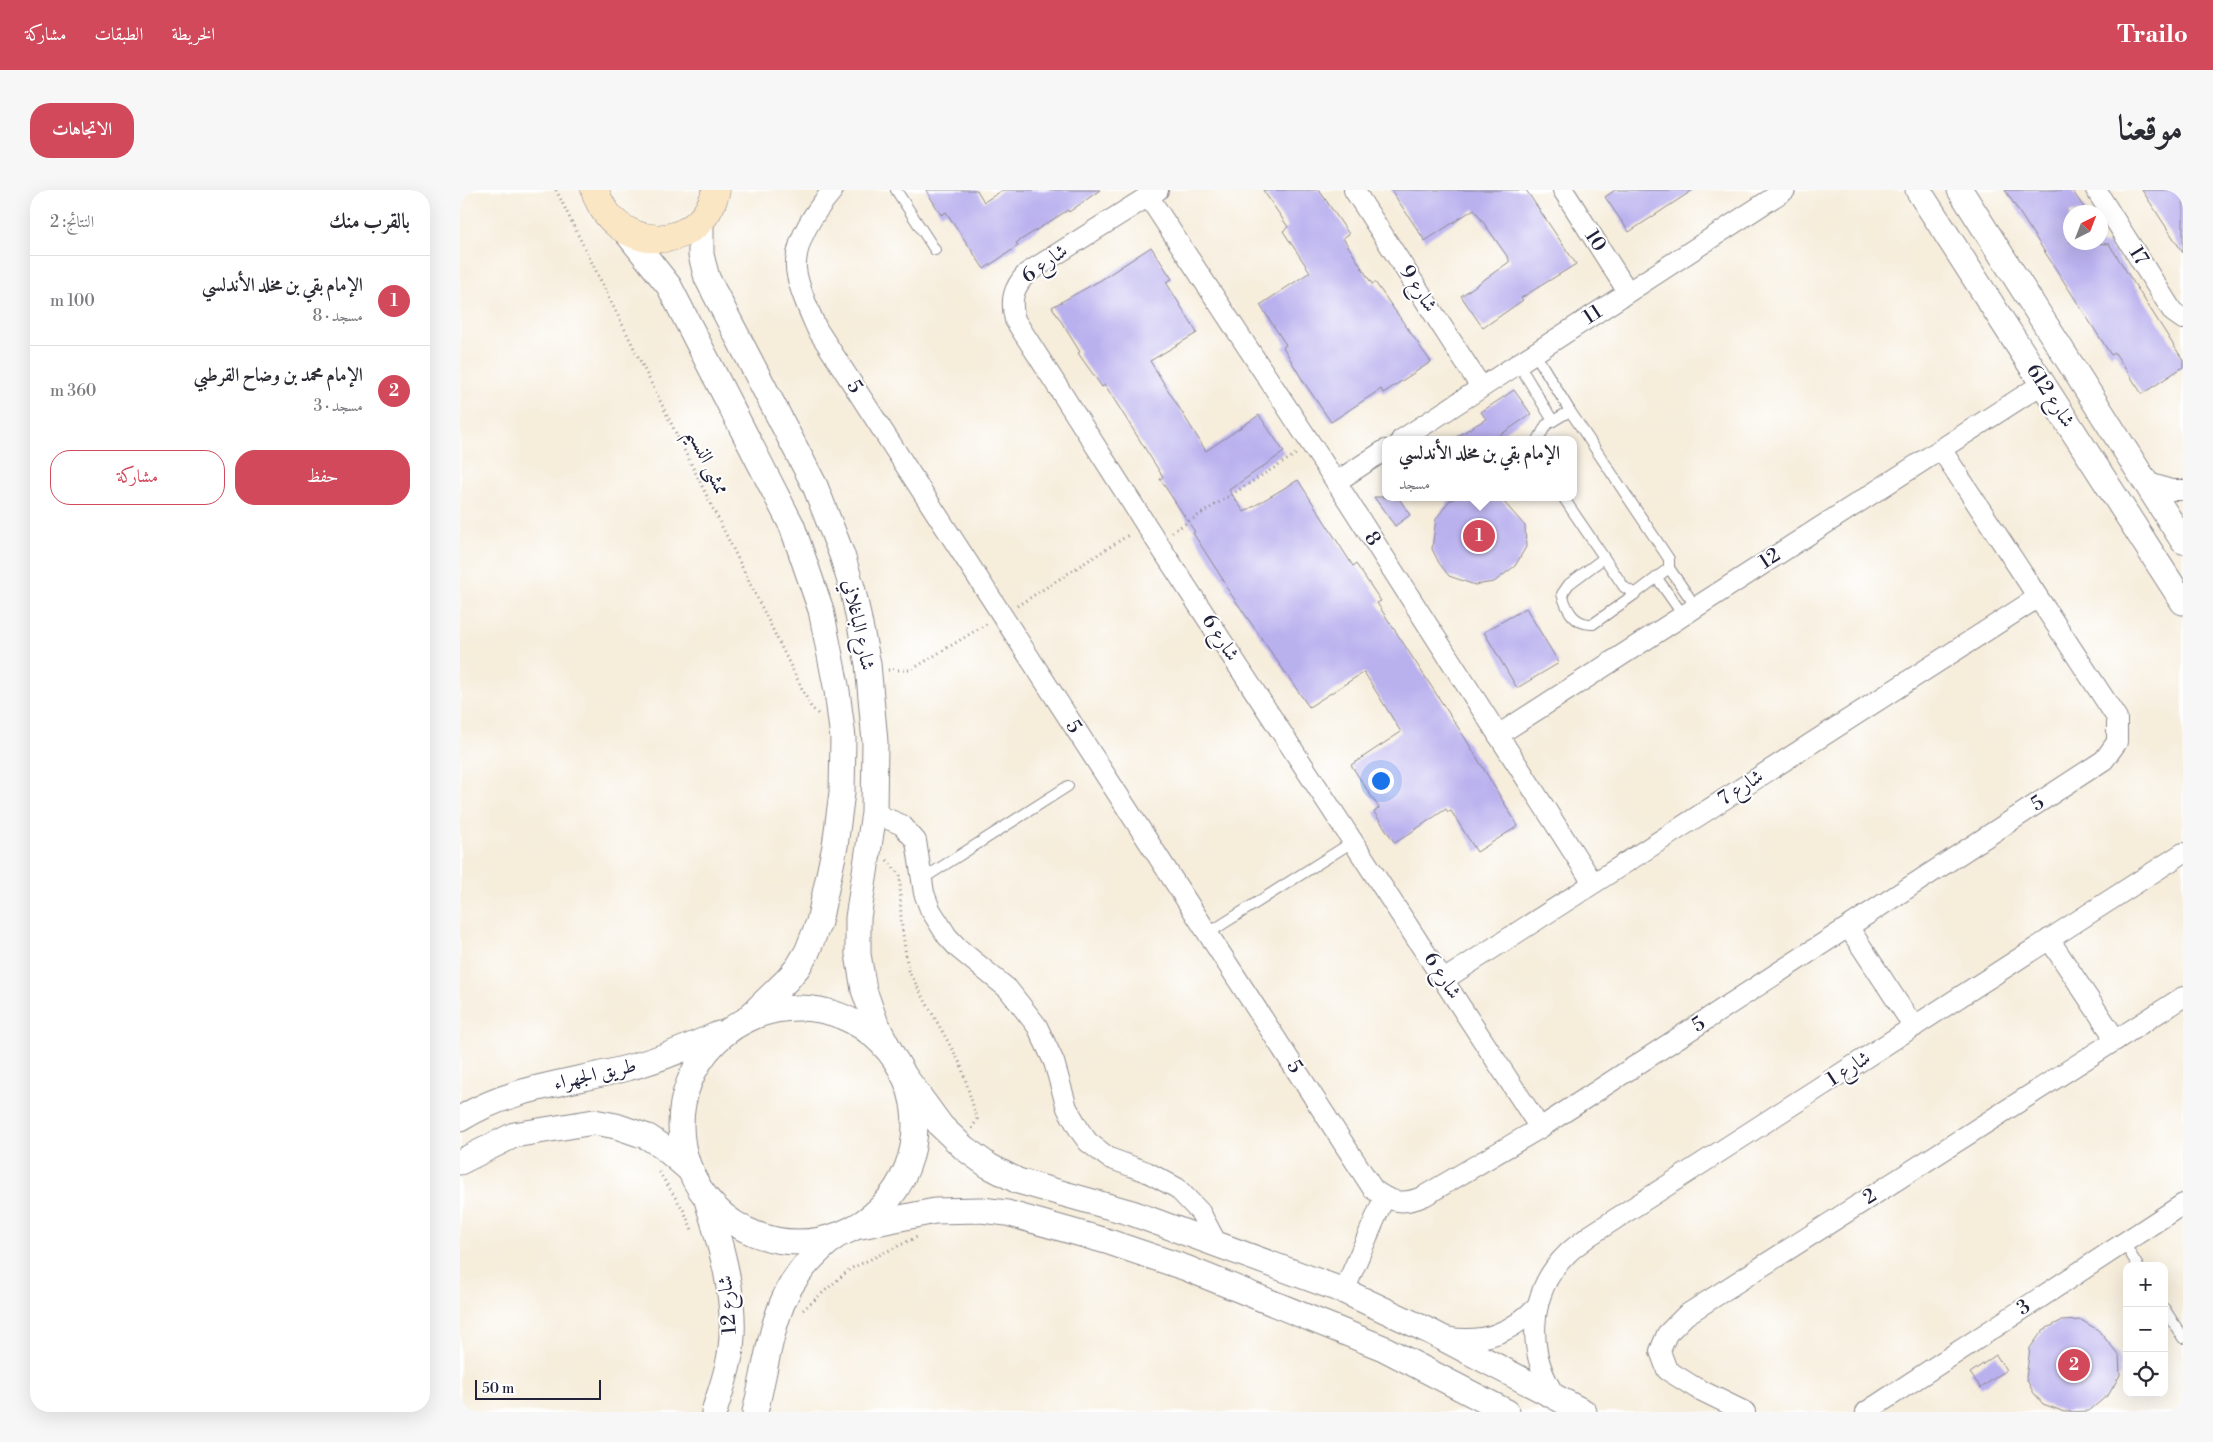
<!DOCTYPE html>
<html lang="ar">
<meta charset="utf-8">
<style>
:root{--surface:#fff;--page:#f7f7f7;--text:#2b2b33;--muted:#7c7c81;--line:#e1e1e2;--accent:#d1495b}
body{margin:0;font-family:"Libre Bodoni",Amiri,serif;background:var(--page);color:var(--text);direction:rtl}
.controls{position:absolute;right:15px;bottom:15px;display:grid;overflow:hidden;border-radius:10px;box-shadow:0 5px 20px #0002}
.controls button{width:45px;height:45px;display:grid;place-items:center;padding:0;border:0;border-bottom:1px solid var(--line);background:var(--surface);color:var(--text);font:25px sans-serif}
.compass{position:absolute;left:1603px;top:15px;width:45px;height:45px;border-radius:50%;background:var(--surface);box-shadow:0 5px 20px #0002;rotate:42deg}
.scale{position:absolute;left:15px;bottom:12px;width:126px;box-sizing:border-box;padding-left:5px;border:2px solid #22223b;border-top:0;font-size:14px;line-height:18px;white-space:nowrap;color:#22223b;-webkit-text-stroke:4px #fff;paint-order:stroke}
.you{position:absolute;left:920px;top:590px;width:18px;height:18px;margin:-12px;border:4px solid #fff;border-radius:50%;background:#1a73e8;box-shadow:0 0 0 8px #1a73e833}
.badge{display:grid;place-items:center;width:32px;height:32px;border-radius:50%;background:var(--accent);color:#fff;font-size:16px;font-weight:700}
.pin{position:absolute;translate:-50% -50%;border:2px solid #fff;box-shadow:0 1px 5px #0006}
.popup{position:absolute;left:922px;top:246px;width:195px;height:65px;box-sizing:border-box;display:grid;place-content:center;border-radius:10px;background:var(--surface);filter:drop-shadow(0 1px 4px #0005);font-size:16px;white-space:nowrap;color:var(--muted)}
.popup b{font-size:19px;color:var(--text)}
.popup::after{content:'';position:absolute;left:50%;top:100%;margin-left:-10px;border:10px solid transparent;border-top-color:var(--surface)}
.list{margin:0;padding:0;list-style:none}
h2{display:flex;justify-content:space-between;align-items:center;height:65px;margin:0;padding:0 20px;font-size:21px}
h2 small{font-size:16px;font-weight:400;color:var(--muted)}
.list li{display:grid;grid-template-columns:32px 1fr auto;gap:15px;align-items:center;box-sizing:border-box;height:90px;padding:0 20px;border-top:1px solid var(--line)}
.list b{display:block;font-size:19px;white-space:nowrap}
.list p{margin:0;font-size:16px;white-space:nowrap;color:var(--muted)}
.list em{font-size:16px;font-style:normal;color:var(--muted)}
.actions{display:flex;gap:10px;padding:15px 20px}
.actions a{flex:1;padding:11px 0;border:1px solid var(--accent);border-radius:20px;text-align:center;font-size:18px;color:var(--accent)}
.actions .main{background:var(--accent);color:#fff}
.icon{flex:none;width:28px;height:28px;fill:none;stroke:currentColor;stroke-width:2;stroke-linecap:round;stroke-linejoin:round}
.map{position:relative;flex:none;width:1723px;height:1222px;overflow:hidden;direction:ltr;border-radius:20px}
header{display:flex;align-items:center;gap:30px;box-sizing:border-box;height:70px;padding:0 25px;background:var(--accent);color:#fff}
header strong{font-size:24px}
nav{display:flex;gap:28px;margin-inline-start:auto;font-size:18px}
.intro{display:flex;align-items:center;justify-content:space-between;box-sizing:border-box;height:120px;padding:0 30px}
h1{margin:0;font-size:35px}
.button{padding:12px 22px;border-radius:20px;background:var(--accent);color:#fff;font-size:18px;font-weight:700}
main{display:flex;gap:30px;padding:0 30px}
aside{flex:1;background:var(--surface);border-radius:20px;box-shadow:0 5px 20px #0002}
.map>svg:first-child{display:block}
.building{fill:#b9b0ee}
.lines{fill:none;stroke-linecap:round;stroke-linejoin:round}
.service-casing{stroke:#8c888b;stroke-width:12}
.minor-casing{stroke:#8c888b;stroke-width:22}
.tertiary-casing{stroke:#8c888b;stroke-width:27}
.secondary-casing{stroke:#8c888b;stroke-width:29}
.path{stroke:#8c888b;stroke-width:3;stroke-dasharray:1 4;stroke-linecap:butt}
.service{stroke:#fff;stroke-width:10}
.minor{stroke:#fff;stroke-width:20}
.tertiary{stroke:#fff;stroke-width:25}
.secondary{stroke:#fbe6c4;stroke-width:28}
.labels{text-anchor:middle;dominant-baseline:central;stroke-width:4;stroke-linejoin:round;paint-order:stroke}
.street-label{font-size:20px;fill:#22223b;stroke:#fff}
</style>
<header>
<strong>Trailo</strong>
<nav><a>الخريطة</a><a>الطبقات</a><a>مشاركة</a></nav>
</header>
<div class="intro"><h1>موقعنا</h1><a class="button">الاتجاهات</a></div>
<main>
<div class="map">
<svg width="1723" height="1222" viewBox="0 0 1723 1222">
<rect width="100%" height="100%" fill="#fff"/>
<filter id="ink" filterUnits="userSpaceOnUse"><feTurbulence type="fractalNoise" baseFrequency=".02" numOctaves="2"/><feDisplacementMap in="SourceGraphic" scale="10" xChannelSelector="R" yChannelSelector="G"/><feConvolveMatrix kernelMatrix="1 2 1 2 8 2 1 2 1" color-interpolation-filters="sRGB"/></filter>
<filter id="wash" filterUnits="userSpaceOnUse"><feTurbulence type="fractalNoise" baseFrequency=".0096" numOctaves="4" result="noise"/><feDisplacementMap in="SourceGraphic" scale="20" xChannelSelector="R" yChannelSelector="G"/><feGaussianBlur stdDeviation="1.12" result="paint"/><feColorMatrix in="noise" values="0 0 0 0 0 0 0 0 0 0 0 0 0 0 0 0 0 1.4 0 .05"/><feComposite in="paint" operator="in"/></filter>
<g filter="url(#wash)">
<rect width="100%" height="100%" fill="#f6eddb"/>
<g id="blocks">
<g class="building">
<path d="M466,0h51l7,12 19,-12h97l-31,22 -1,-2 -52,33 2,3 -34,23 -38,-57 -5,3z"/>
<path d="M803,0h56l30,44 -6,4 29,46 3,-2 56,80 -48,31 -2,-4 -50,33 -28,-41 -20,-34 3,-2 -26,-40 50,-33 -27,-41 5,-4z"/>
<path d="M931,0h135l50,74 -55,34 2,2 -40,28 -22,-32 48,-34v-3l-35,-50 -49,32z"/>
<path d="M1155,0h78l-64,42 -24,-35z"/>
<path d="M1545,0h67l15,22h-17v30l39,2 74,116v7l-41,27 -27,-41 -4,2z"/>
<path d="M1682,0h41v63z"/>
<path d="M691,57l21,32 -6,3 31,51 -47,28 56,90 53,-36 25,37 -55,38 15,22 54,-32 55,86 3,-2 25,37 -4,2 88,135 53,88 -41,26 -26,-41 -3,1 -2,-3 -51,34 -21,-31 5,-4 -28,-43 50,-33 -37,-60 -55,35 -83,-120 1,-1 -34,-53 2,-1 -35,-53 3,-2 -58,-92 -3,2 -24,-34 2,-1 -28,-45 49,-27z"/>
<path d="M1054,200l17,24 -38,26h-42l35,-21 -5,-7z"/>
<path d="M914,307h24l12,18 -15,11z"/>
<path d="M997,307h40l7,5 21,24 1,21 -11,19 -21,16 -19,3 -26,-9 -10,-13 -7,-14 4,-30 13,-18z"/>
<path d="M1066,418l33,55 -42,25 -33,-56z"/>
<path d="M1621,1130l17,10 21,25 1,20 -11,19 -20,17 -24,1 -22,-8 -10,-12 -7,-14 4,-30 13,-18 18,-9z"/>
<path d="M1536,1165l10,15 -25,18 -11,-15z"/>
</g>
</g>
</g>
<g filter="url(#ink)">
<use href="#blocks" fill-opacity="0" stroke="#8c888b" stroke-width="1"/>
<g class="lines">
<g class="service-casing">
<g id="service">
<path d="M436,0l39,60"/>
<path d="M1074,162l36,59 99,148v9l27,39"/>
<path d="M1058,173l35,58"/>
<path d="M1078,250l8,-15 24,-14"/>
<path d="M1103,307l61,90 11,7 34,-26"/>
<path d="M1144,368l-35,26 -7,10c5,16 12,31 31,30l42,-30"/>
<path d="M1197,388l26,37"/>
<path d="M461,690l147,-94"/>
<path d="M747,744l147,-93"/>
<path d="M1664,1053l14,23"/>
<path d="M1704,1118l19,30"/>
</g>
</g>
<g class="minor-casing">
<g id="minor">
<path d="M373,0c-17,20 -35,45 -37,72 -2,17 14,51 21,67l556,860c17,14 31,16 51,7l116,-68 564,-368 13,-18v-24l-176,-269"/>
<path d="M698,0l-131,83c-14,15 -17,27 -12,47l131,205 394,603"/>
<path d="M894,0l127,197"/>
<path d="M1103,0l65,102"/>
<path d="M1636,0l77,122 10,7"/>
<path d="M688,6l188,286 257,401"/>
<path d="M941,250l384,-250"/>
<path d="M876,292l49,-32"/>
<path d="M1686,292l25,8h12"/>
<path d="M1038,545l544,-351"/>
<path d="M414,623l28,12 14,16 8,52 6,16 17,27 12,13 49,40 29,37 17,36 13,46 13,23 8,11 21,16 38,14 30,16 23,24 16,30"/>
<path d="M1389,738l65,99"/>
<path d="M1589,749l67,101"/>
<path d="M985,789l592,-381"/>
<path d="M884,1101l40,-93"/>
<path d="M986,1147c37,7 66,-4 92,-32"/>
<path d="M1096,1207c-30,-44 -29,-105 12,-144 6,-6 14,-11 21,-17l594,-383"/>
<path d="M1285,1222l-49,-24 -29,-18 -7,-19 7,-17 19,-19 497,-318"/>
<path d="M1406,1222l317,-208"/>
</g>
</g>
<g class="tertiary-casing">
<g id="tertiary">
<path d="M1458,0l265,412"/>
<path d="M1500,0l223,351"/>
<path d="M241,28v37l6,23 108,208 27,69 11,36 15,73 7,78 -1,71 -16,105v36l6,36 12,34 17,32"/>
<path d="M166,42l43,54 123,240 29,84 16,81 6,47 -1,54 -7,54 -16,76 -12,30 -9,15 -11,13 -41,40"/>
<circle cx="338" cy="935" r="117"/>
<path d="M443,884l38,52 23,22 25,18 29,15 114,32 212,78 87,41 153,80"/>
<path d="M0,929c47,-30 106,-36 159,-49 35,-8 67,-22 100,-36"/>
<path d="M0,972l54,-27 80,-13 22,4 32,11 15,10 28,24"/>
<path d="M247,1010c14,46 30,99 24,148 -2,21 -11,44 -17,64"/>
<path d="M401,1036l74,-15 46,-1 26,3 99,28 80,27 197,80 124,64"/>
<path d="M295,1222c9,-35 15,-83 30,-115 11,-25 30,-44 51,-61"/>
</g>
</g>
<g class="secondary-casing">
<path id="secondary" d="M135,0c18,63 106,66 121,0"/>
</g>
<g class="path">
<path d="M96,0l255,517 9,9"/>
<path d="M712,342l124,-78"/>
<path d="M557,416l113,-72"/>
<path d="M428,480h23l77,-47"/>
<path d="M427,670l13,16 1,44 7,50 53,95 16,54 -5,10"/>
<path d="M199,982l25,39 9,21"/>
<path d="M343,1120l47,-41 67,-32"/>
</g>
<use href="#service" class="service"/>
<use href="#minor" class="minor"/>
<use href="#tertiary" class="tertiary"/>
<use href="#secondary" class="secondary"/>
</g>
</g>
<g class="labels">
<g class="street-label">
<text transform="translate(1135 51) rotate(57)">10</text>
<text transform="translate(1678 66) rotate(58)">17</text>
<text transform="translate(585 74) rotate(-36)">شارع 6</text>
<text transform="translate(958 99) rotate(57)">شارع 9</text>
<text transform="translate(1133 125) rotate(-33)">11</text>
<text transform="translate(394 197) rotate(57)">5</text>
<text transform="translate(1590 206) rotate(57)">شارع 612</text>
<text transform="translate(247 272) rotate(64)">ممشى النسيم</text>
<text transform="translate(912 349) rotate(57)">8</text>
<text transform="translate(1310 369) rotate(-33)">12</text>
<text transform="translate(398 435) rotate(78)">شارع الباغلاني</text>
<text transform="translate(760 448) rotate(57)">شارع 6</text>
<text transform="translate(613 537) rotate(57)">5</text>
<text transform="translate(1281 598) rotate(-33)">شارع 7</text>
<text transform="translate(1578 614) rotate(-33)">5</text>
<text transform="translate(982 786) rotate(57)">شارع 6</text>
<text transform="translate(1239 835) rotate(-33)">5</text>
<text transform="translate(834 877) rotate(57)">5</text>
<text transform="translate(1389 879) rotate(-33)">شارع 1</text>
<text transform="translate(135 885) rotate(-13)">طريق الجهراء</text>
<text transform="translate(1410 1007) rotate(-33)">2</text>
<text transform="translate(268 1115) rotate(-95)">شارع 12</text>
<text transform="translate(1564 1118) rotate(-33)">3</text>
</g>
</g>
</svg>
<div class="controls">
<button>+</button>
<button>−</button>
<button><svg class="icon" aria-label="locate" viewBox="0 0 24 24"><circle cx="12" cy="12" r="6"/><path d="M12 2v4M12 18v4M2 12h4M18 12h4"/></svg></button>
</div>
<svg class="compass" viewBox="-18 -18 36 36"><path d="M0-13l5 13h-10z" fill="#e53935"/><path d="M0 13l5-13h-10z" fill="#7c7c81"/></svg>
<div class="scale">50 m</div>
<div class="you"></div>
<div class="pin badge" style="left:1019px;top:346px">1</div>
<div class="popup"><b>الإمام بقي بن مخلد الأندلسي</b>مسجد</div>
<div class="pin badge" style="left:1614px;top:1175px">2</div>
</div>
<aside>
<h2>بالقرب منك<small>النتائج: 2</small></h2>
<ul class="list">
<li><span class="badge">1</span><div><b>الإمام بقي بن مخلد الأندلسي</b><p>مسجد · 8</p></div><em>100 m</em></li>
<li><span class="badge">2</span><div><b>الإمام محمد بن وضاح القرطبي</b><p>مسجد · 3</p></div><em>360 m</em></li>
</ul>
<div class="actions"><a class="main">حفظ</a><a>مشاركة</a></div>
</aside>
</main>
